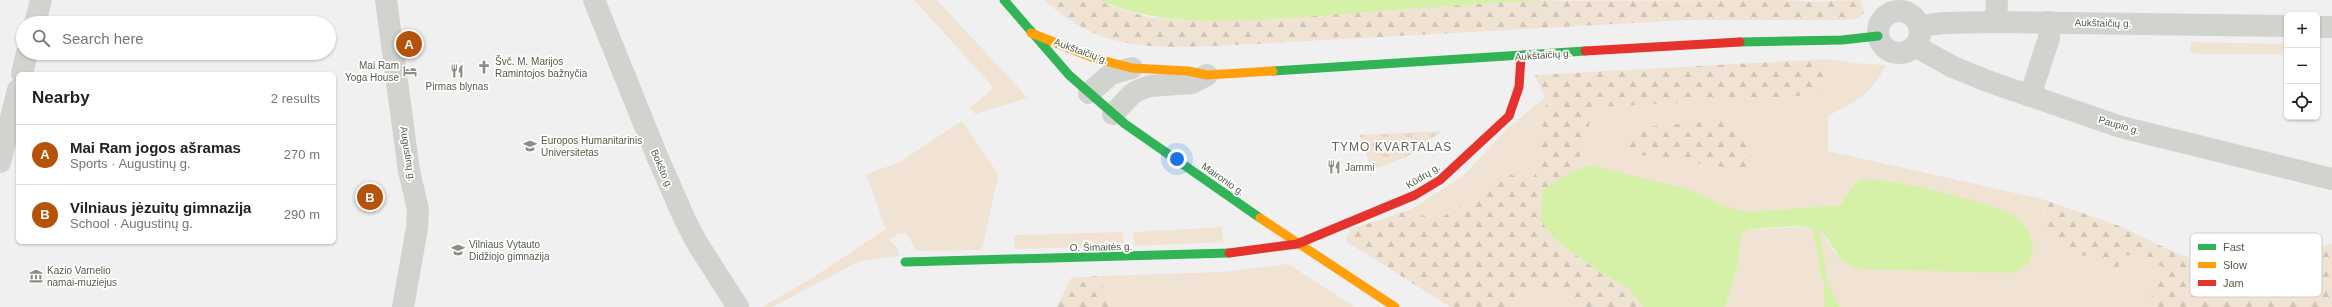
<!DOCTYPE html>
<meta charset="utf-8">
<style>
:root{--surface:#fff;--page:#f6f6f6;--text:#202124;--muted:#757577;--line:#e0e0e0;--accent:#b45309}
body{margin:0;font-family:Arial,sans-serif;background:var(--page);color:var(--text)}
.controls{position:absolute;right:12px;top:12px;display:grid;overflow:hidden;border-radius:6px;box-shadow:0 1px 3px #0004}
.controls button{width:36px;height:36px;display:grid;place-items:center;padding:0;border:0;border-bottom:1px solid var(--line);background:var(--surface);color:var(--text);font:20px sans-serif}
.you{position:absolute;left:1177px;top:159px;width:14px;height:14px;margin:-10px;border:3px solid #fff;border-radius:50%;background:#1a73e8;box-shadow:0 0 0 6px #1a73e833}
.badge{display:grid;place-items:center;width:26px;height:26px;border-radius:50%;background:var(--accent);color:#fff;font-size:13px;font-weight:700}
.pin{position:absolute;translate:-50% -50%;border:2px solid #fff;box-shadow:0 1px 4px #0006}
.list{margin:0;padding:0;list-style:none}
h2{display:flex;justify-content:space-between;align-items:center;height:52px;margin:0;padding:0 16px;font-size:17px}
h2 small{font-size:13px;font-weight:400;color:var(--muted)}
.list li{display:grid;grid-template-columns:26px 1fr auto;gap:12px;align-items:center;box-sizing:border-box;height:60px;padding:0 16px;border-top:1px solid var(--line)}
.list b{display:block;font-size:15px;white-space:nowrap}
.list p{margin:0;font-size:13px;white-space:nowrap;color:var(--muted)}
.list em{font-size:13px;font-style:normal;color:var(--muted)}
.icon{flex:none;width:22px;height:22px;fill:none;stroke:currentColor;stroke-width:2;stroke-linecap:round;stroke-linejoin:round}
.map{position:relative;flex:none;width:2332px;height:307px;overflow:hidden}
.search{position:absolute;background:var(--surface);box-shadow:0 1px 3px #0004;left:16px;top:16px;width:320px;height:44px;display:flex;align-items:center;gap:10px;box-sizing:border-box;padding:0 14px;border-radius:22px;color:var(--muted);font-size:15px}
.panel{position:absolute;background:var(--surface);box-shadow:0 1px 3px #0004;left:16px;top:72px;width:320px;height:172px;border-radius:6px}
.map>svg:first-child{display:block}
.grass{fill:#f1e3d3;fill-rule:evenodd}
.forest{fill:url(#forest-firs)}
.park{fill:url(#park-tufts)}
.water{fill:#d5f0a7}
.lines{fill:none;stroke-linecap:round;stroke-linejoin:round}
.stream{stroke:#d5f0a7;stroke-width:5.5}
.street{stroke:#d0d3ce;stroke-width:22}
.fast{stroke:#30b455;stroke-width:9}
.slow{stroke:#ff9f0a;stroke-width:9}
.jam{stroke:#e5322d;stroke-width:9}
.labels{text-anchor:middle;dominant-baseline:central;stroke-width:3.5;stroke-linejoin:round;paint-order:stroke}
.street-label{font-size:10px;fill:#4f5d46;stroke:#fff}
.poi-label{font-size:10px;fill:#4f5d46;stroke:#fff;text-anchor:start}
.quarter-label{font-size:12px;letter-spacing:1px;fill:#5e645b;stroke:#fff}
.key{fill:#fff;stroke:#cacec8;stroke-width:1}
.key-label{font-size:11px;fill:#4f5d46}
</style>
<div class="map">
<svg width="2332" height="307" viewBox="0 0 2332 307">
<defs>
<pattern id="forest-firs" width="22" height="20" patternUnits="userSpaceOnUse"><rect width="22" height="20" fill="#f1e3d3"/><path d="M5 1l3.5 6h-7zM16 11l3.5 6h-7z" fill="#d0c5b6"/></pattern>
<pattern id="park-tufts" width="24" height="20" patternUnits="userSpaceOnUse"><rect width="24" height="20" fill="#f1e3d3"/><path d="M3 7l-1-3M5 7V3M7 7l1-3M15 17l-1-3M17 17v-4M19 17l1-3" fill="none" stroke="#d0c5b6"/></pattern>
</defs>
<rect width="100%" height="100%" fill="#f0f0f1"/>
<g class="grass">
<path d="M914,0h23l91,98 -53,16 -5,-7 24,-19z"/>
<path d="M2191,42l93,2 -2,10h-82l-10,-2z"/>
<path d="M1827,59l25,4 34,2c-17,32 -27,34 -58,51v35l214,48 2,18 26,38 21,1 16,15 9,1 8,-17 23,1 16,12 -16,39h-307l-16,-29v29h-99l11,-36 6,-36 6,-6 63,-2 10,3 15,24 197,-7c-2,-12 -8,-23 -19,-30 -21,-13 -134,-44 -155,-36 -8,3 -13,17 -19,24l-91,7 -19,-4 -39,-18 -101,-25 -12,5c-1,-11 4,-15 7,-24 8,-21 -3,-22 19,-39l210,-12 14,-14zM1724,120l15,3 13,34z"/>
<path d="M1546,97l1,3c-2,23 -7,43 -5,65l-13,17 -24,-10 -33,26 -36,23 -26,-11 54,-35 45,-48z"/>
<path d="M962,121l34,50 2,6 -16,73 -65,1 -11,-18 -8,1 -8,6 9,11v5l-39,5 -88,46h-10l50,-29 74,-49 -20,-55 32,-11z"/>
<path d="M1222,227l1,15 -89,4 -1,-14z"/>
<path d="M1123,232l1,14 -109,3 -1,-14z"/>
<path d="M1288,264l67,43h-244l-2,-9 -11,-22 125,-4z"/>
<path d="M1546,287l13,3 28,17h-76c10,-18 14,-19 35,-20z"/>
</g>
<g class="forest">
<path d="M1044,0h55l17,8 32,9 36,3 91,-2 230,-17 278,-1 24,2 53,-2 4,13 -7,6 -14,1h-155l-472,26c-71,2 -116,4 -172,-46z"/>
<path d="M1827,59c1,18 4,25 -13,36l-210,12c-22,17 -11,18 -19,39 -4,10 -8,11 -7,24l-13,5 -8,66 44,32 27,15 15,19h-56l-28,-17 -13,-3 -16,1 -11,5 -8,14h-61l-103,-65v-6l4,-7 59,-19 26,11 36,-23 33,-26 24,10 13,-17 -2,-22 7,-42 -12,-26z"/>
<path d="M1724,120l15,3 13,34v7l-9,6 -101,-15 -13,-9 -2,-10 7,-8z"/>
<path d="M2042,199l75,26 55,26 99,37 12,-3c17,-21 19,-36 49,-41v63h-185l16,-39 -16,-12 -23,-1 -8,17 -9,-1 -16,-15 -21,-1c-20,-22 -25,-26 -28,-56z"/>
<path d="M1098,276l11,22 2,9h-54l14,-29z"/>
</g>
<path class="park" d="M1442,131l-36,26 -34,13 -13,-35z"/>
<g class="water">
<path d="M1099,0h463c-82,2 -164,10 -245,16 -71,4 -152,14 -218,-16z"/>
<path d="M1590,165l101,25 39,18 19,4 91,-7c7,-8 12,-23 22,-25 23,-4 133,23 153,37 10,7 19,20 18,33 -2,14 -8,18 -20,23l-155,-4c-21,-7 -24,-24 -37,-39l-24,-4 -49,3 -6,6 -6,36 -11,36h-82l-15,-19 -27,-15 -44,-32 -17,-21 3,-30 22,-15z"/>
<path d="M1824,277l16,30h-16z"/>
</g>
<g class="lines">
<path class="stream" d="M1816,229l8,48"/>
<g class="street">
<path d="M386,0l23,171 9,38 -1,19 -14,79"/>
<path d="M594,0l63,156 28,64 12,23 41,64"/>
<circle cx="1899" cy="32" r="21"/>
<path d="M1996,22l1,-22"/>
<path d="M35,23l6,-23"/>
<path d="M1919,26l25,-3 52,-1 291,4"/>
<path d="M2317,27h15"/>
<path d="M1915,46l38,21 37,15 131,45 211,52"/>
<path d="M22,74l5,-21"/>
<path d="M1089,93l22,-19 21,-6"/>
<path d="M2030,96l19,-58v-16"/>
<path d="M1113,114l19,-20 7,-4 11,-4 42,-3 15,-8"/>
<path d="M0,162l18,-72"/>
</g>
<g class="fast">
<path d="M1004,0l65,75 56,49 135,94"/>
<path d="M1740,42l102,-2 36,-4"/>
<path d="M1273,71l312,-20"/>
<path d="M905,262l324,-9"/>
</g>
<g class="slow">
<path d="M1031,33l63,25 38,10 56,3 19,4 66,-4"/>
<path d="M1260,218l135,89"/>
</g>
<g class="jam">
<path d="M1585,51l155,-9"/>
<path d="M1229,253l68,-9 118,-49 25,-15 69,-64 10,-29 2,-30"/>
</g>
</g>
<defs>
<g id="church-bare" transform="scale(1.08)"><path d="M-1.2-6h2.4v3.5h3.3v2.4h-3.3V6h-2.4V-.1h-3.3v-2.4h3.3Z" fill="#879082" stroke="#fff" stroke-width="2.5" paint-order="stroke"/></g>
<g id="hotel-bare" transform="scale(1.08)"><path d="M-6-4.5h1.5V1H6V5H4.5V3h-9V5H-6ZM-4 0a1.8 1.8 0 1 1 3.6 0ZM.5 0V-2.5h3Q6-2.5 6 0Z" fill="#879082" stroke="#fff" stroke-width="2.5" paint-order="stroke"/></g>
<g id="restaurant-bare" transform="scale(1.08)"><path d="M-5-6h1v4h1v-4h1v4h1v-4h1v5L-1.5 .5V6h-2V.5L-5-1ZM5-6V6H3V1.5H1.5Q1.5-4 5-6Z" fill="#879082" stroke="#fff" stroke-width="2.5" paint-order="stroke"/></g>
<g id="university-bare" transform="scale(1.08)"><path d="M0-5L7-2L0 1L-7-2ZM-4 1L0 2.5L4 1V4Q0 6-4 4Z" fill="#879082" stroke="#fff" stroke-width="2.5" paint-order="stroke"/></g>
<g id="school-bare" transform="scale(1.08)"><path d="M0-5L7-2L0 1L-7-2ZM-4 1L0 2.5L4 1V4Q0 6-4 4Z" fill="#879082" stroke="#fff" stroke-width="2.5" paint-order="stroke"/></g>
<g id="museum-bare" transform="scale(1.08)"><path d="M0-6L6-3V-2H-6V-3ZM-5-1h2V3h-2ZM-1-1h2V3h-2ZM3-1h2V3H3ZM-6 4H6V6H-6Z" fill="#879082" stroke="#fff" stroke-width="2.5" paint-order="stroke"/></g>
</defs>
<g fill-rule="evenodd">
<use href="#church-bare" x="484" y="67"/>
<use href="#hotel-bare" x="410" y="71"/>
<use href="#restaurant-bare" x="457" y="71"/>
<use href="#university-bare" x="530" y="146"/>
<use href="#restaurant-bare" x="1334" y="167"/>
<use href="#school-bare" x="458" y="250"/>
<use href="#museum-bare" x="36" y="276"/>
</g>
<g class="labels">
<g class="street-label">
<text transform="translate(2103 23) rotate(1)">Aukštaičių g.</text>
<text transform="translate(1081 51) rotate(20)">Aukštaičių g.</text>
<text transform="translate(1543 55) rotate(-4)">Aukštaičių g.</text>
<text transform="translate(2119 125) rotate(16)">Paupio g.</text>
<text transform="translate(408 154) rotate(81)">Augustinų g.</text>
<text transform="translate(662 169) rotate(67)">Bokšto g.</text>
<text transform="translate(1423 176) rotate(-32)">Kūdrų g.</text>
<text transform="translate(1223 179) rotate(35)">Maironio g.</text>
<text transform="translate(1101 247) rotate(-1)">O. Šimaitės g.</text>
</g>
<g class="poi-label">
<text x="495" y="61">Švč. M. Marijos<tspan x="495" dy="12">Ramintojos bažnyčia</tspan></text>
<text x="399" y="65" text-anchor="end">Mai Ram<tspan x="399" dy="12">Yoga House</tspan></text>
<text x="457" y="86" text-anchor="middle">Pirmas blynas</text>
<text x="541" y="140">Europos Humanitarinis<tspan x="541" dy="12">Universitetas</tspan></text>
<text x="1345" y="167">Jammi</text>
<text x="469" y="244">Vilniaus Vytauto<tspan x="469" dy="12">Didžiojo gimnazija</tspan></text>
<text x="47" y="270">Kazio Varnelio<tspan x="47" dy="12">namai-muziejus</tspan></text>
</g>
<g class="quarter-label">
<text x="1392" y="147">TYMO KVARTALAS</text>
</g>
</g>
<rect x="2190" y="233" width="132" height="64" rx="6" class="key"/>
<rect x="2198" y="244" width="18" height="6" fill="#30b455"/>
<rect x="2198" y="262" width="18" height="6" fill="#ff9f0a"/>
<rect x="2198" y="280" width="18" height="6" fill="#e5322d"/>
<g class="key-label">
<text x="2223" y="251">Fast</text>
<text x="2223" y="269">Slow</text>
<text x="2223" y="287">Jam</text>
</g>
</svg>
<div class="controls">
<button>+</button>
<button>−</button>
<button><svg class="icon" aria-label="locate" viewBox="0 0 24 24"><circle cx="12" cy="12" r="6"/><path d="M12 2v4M12 18v4M2 12h4M18 12h4"/></svg></button>
</div>
<div class="you"></div>
<div class="pin badge" style="left:409px;top:44px">A</div>
<div class="pin badge" style="left:370px;top:197px">B</div>
<div class="search"><svg class="icon" aria-label="search" viewBox="0 0 24 24"><circle cx="10" cy="10" r="6"/><path d="M15 15l6 6"/></svg>Search here</div>
<section class="panel">
<h2>Nearby<small>2 results</small></h2>
<ul class="list">
<li><span class="badge">A</span><div><b>Mai Ram jogos ašramas</b><p>Sports · Augustinų g.</p></div><em>270 m</em></li>
<li><span class="badge">B</span><div><b>Vilniaus jėzuitų gimnazija</b><p>School · Augustinų g.</p></div><em>290 m</em></li>
</ul>
</section>
</div>
